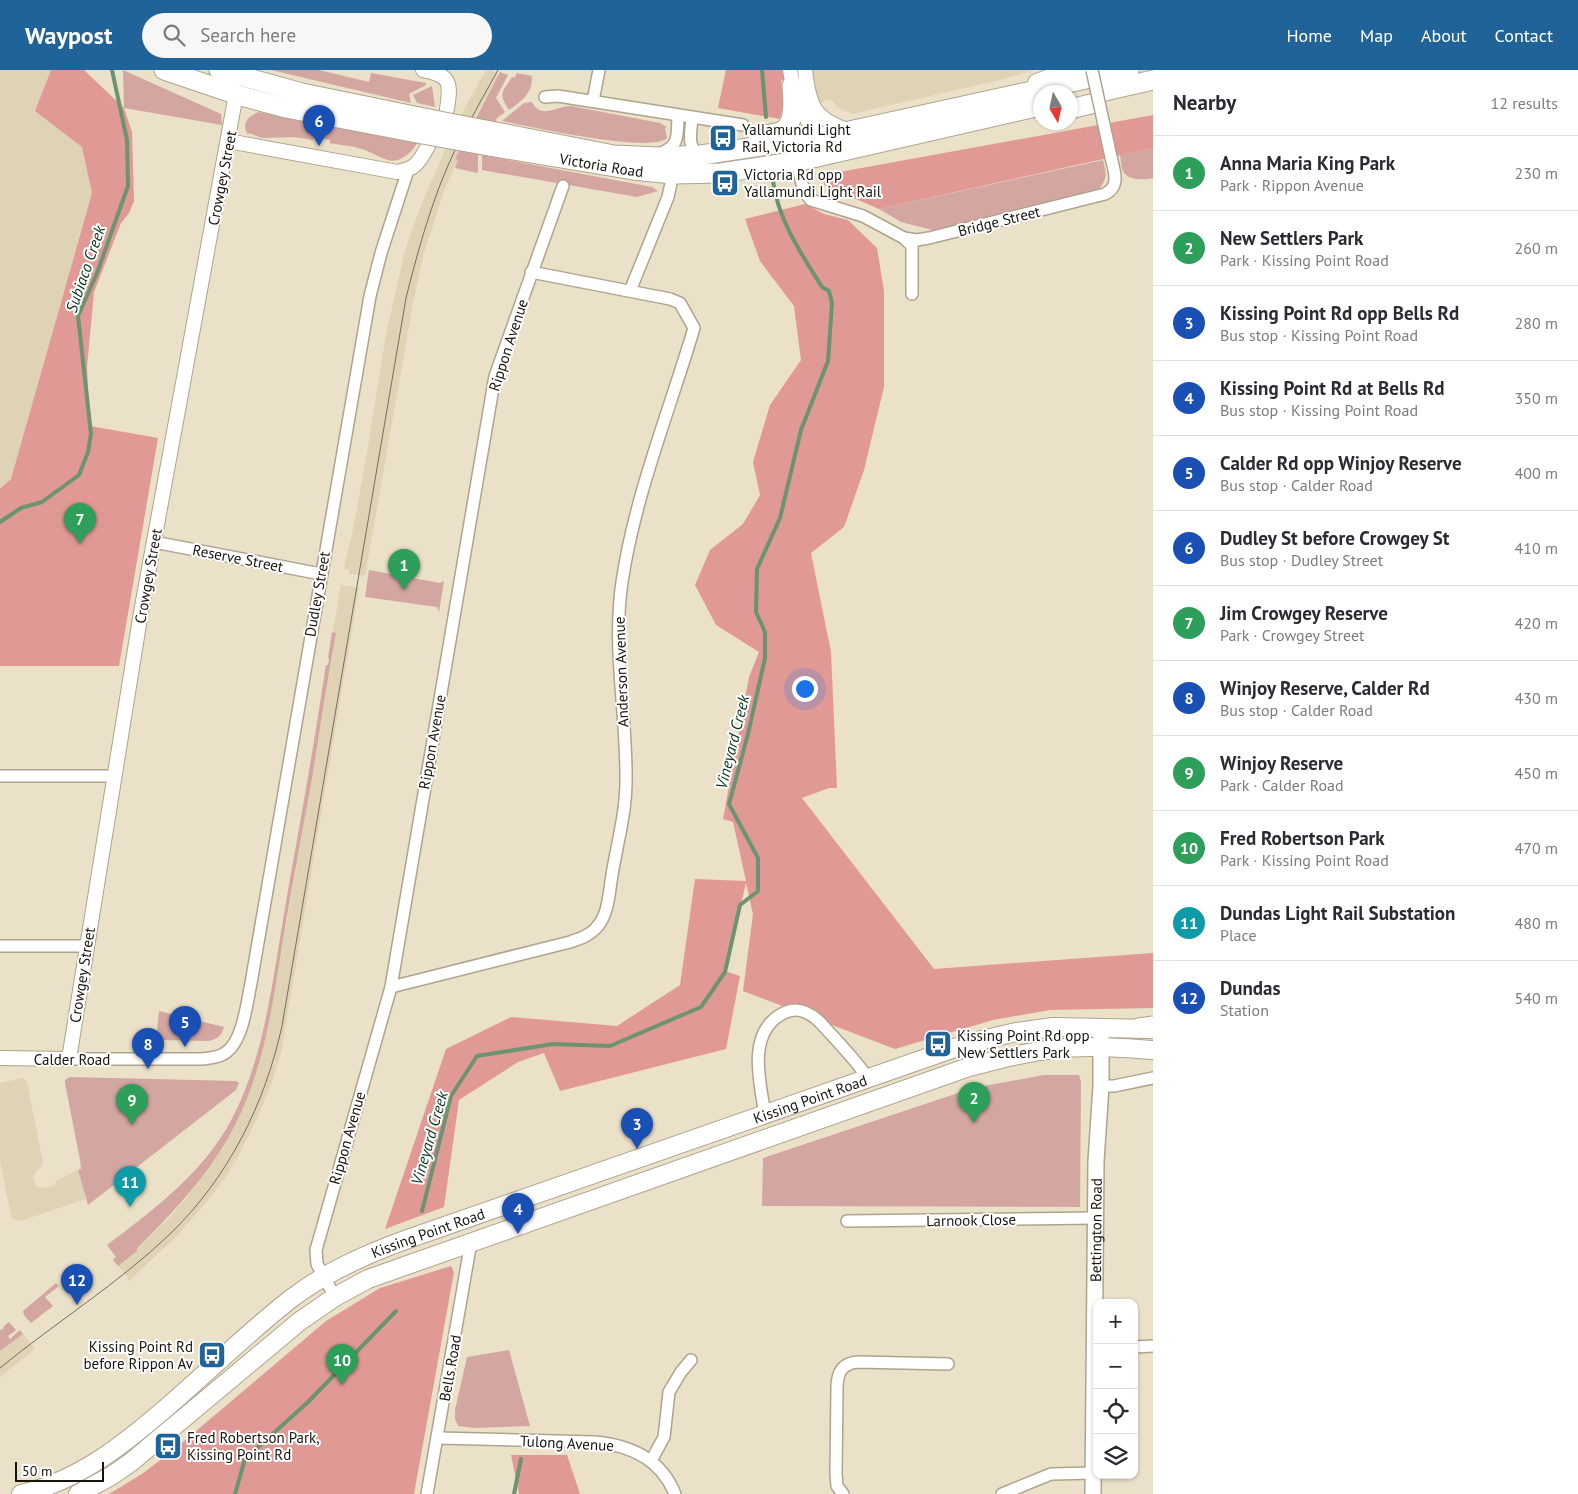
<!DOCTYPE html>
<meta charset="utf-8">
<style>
:root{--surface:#fff;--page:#f7f7f7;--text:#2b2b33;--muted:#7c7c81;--line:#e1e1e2;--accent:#1f6398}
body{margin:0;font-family:"PT Sans",sans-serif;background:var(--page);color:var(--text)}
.controls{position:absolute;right:15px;bottom:15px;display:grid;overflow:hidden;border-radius:10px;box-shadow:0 1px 4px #0004}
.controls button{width:45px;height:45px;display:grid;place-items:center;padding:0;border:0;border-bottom:1px solid var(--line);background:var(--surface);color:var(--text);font:25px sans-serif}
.compass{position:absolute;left:1033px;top:15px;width:45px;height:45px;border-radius:50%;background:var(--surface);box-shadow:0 1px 4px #0004;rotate:171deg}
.scale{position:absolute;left:15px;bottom:12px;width:89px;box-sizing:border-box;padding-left:5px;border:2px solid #18140c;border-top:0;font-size:14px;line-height:18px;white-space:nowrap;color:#18140c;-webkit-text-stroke:4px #fff;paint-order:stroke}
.you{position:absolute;left:804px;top:618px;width:18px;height:18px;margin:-12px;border:4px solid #fff;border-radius:50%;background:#1a73e8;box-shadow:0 0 0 8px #1a73e833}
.badge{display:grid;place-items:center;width:32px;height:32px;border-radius:50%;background:var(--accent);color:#fff;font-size:16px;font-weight:700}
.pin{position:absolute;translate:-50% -41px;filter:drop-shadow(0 1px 2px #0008)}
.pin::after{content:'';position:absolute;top:26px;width:18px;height:15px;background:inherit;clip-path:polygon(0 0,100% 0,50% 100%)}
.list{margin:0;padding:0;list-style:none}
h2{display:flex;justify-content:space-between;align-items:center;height:65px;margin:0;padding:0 20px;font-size:21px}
h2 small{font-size:16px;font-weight:400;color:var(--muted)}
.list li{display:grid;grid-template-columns:32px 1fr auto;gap:15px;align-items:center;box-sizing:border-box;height:75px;padding:0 20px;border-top:1px solid var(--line)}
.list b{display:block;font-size:19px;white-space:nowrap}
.list p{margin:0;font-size:16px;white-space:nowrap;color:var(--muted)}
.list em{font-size:16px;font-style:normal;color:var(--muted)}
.icon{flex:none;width:28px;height:28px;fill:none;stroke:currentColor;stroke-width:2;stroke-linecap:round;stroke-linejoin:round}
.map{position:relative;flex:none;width:1153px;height:1424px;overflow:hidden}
header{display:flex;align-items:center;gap:30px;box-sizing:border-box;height:70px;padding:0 25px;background:var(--accent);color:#fff}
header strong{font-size:24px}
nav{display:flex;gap:28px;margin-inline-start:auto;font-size:18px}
.search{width:350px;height:45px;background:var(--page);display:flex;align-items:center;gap:12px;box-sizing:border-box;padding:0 18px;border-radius:28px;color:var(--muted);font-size:19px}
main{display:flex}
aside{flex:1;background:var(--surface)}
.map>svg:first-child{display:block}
.built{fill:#e0d3b5}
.green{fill:#d3a6a2}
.forest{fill:#e19995}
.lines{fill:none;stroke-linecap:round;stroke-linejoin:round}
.stream{stroke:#6d9472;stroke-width:4}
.minor-casing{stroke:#aea48e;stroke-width:14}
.tertiary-casing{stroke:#aea48e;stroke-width:16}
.secondary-casing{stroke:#aea48e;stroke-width:18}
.primary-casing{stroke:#aea48e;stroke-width:20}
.trunk-casing{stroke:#aea48e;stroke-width:21}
.minor{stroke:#fff;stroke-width:11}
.tertiary{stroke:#fff;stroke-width:14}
.secondary{stroke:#fff;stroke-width:15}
.primary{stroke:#fff;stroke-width:18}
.trunk{stroke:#fff;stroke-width:19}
.tram{stroke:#746d5e;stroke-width:1}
.minor-bridge-casing{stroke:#aea48e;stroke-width:14;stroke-linecap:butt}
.trunk-bridge-casing{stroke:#aea48e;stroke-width:21;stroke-linecap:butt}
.minor-bridge{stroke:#fff;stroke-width:11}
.trunk-bridge{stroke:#fff;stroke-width:19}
.labels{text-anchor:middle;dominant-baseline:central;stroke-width:4;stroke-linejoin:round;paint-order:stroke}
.poi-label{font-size:15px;fill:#18140c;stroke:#fff;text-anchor:start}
.street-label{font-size:15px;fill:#18140c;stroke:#fff}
.water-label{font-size:16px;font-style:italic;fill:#063417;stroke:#fff}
</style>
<header>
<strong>Waypost</strong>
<div class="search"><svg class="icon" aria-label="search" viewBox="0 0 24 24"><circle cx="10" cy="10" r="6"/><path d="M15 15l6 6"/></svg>Search here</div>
<nav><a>Home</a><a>Map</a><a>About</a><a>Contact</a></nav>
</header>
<main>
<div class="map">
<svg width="1153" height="1424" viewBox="0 0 1153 1424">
<rect width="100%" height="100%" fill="#ebe0c8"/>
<g class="built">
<path d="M0,0h51l-16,41 47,36 10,46 -81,287 -11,9z"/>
<path d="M486,0h5l8,4 -19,34 -25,51 3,1 -14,31 -21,65 -10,48 -48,272 -16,-2v-4l-5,-1 2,-12 6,-22 15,-82 19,-119 20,-87 14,-39 24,-56 23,-48z"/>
<path d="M764,0h270l-30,9 -152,35 -13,-6 -9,-9 -33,13 -21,3z"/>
<path d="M341,515l18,3 -78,465 -10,32 -12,29 -16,33 -16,28 -22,29 -29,33 -47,44 -2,-4 -9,-11 19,-15 -1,-3 30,-27 20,-23 36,-50 38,-90 11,-46 41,-234 24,-145 -3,-1z"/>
<path d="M23,1008l4,4 16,81 -10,14 3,9 5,2 13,-2 3,-6 21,-10 8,29 -65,22 -6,-1 -4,-4 -11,-55v-78z"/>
<path d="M23,1264l12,15 -35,28v-26z"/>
</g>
<g class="green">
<path d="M123,0l98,44 1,11 -98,-17z"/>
<path d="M271,0h48l50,12 2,-9 55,10v2l-17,9 2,9z"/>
<path d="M500,2l8,3 -12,23 9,14 -8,6 -19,38v17l-23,-5 3,-8 -3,-1z"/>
<path d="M517,3l15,3c0,18 -9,24 -23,34 -11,-17 -7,-17 3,-33l2,1z"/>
<path d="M432,16l3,21 -18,-4 -4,-8z"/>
<path d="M532,32c9,18 24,4 39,4l89,17 7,4 -2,1 2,10c-15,16 -140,-12 -165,-17l22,-18z"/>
<path d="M259,42l158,31c-4,8 -17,21 -29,17 -10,-3 -20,-10 -30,-12 -9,-3 -19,-3 -28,-5v-3l-16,-3 -1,3 -19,-3 -32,1 -13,-5 -1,2c-7,-12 0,-19 11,-23z"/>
<path d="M1153,78v30c-9,2 -25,3 -30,-7 -2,-4 -2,-11 -3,-16z"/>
<path d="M482,85l170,32 6,4 -21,6 -155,-27z"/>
<path d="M1103,90c4,17 4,18 -6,32l-161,39 -35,-9 -22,-13z"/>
<path d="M369,500l71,13 4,-2 -5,31 -2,-5 -72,-10z"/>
<path d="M332,562l4,1c-9,48 -16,97 -24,145 -8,46 -17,92 -25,138 -12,69 -19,145 -52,209 -24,47 -60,86 -98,123v3l-19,15 -5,-6 3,-3 -9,-12c45,-34 92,-69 121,-119 37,-66 44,-144 57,-218 6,-37 13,-72 19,-108 8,-45 15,-90 22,-135h2l1,-6 -1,-1z"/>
<path d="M159,941l65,16c-3,9 -6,12 -16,14l-52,-1z"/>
<path d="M1044,1005h35l2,7 -1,125 -318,-1 1,-48 210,-70z"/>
<path d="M70,1007l166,4 3,2 -3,7 -148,115 -10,-35 3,-1 -1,-9 -15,-77v-3z"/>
<path d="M56,1213l3,3 -14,11 8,9 -22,17 -7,-8 -1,-4z"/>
<path d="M9,1252l7,8 -8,6 2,3 10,-9 3,4 -23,17v-21l3,-1 1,-3z"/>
<path d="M509,1280l21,76 -55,2 -17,-2 -3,-7v-9l12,-53z"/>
</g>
<g class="forest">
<path d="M51,0h33l40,38 8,24 2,69 -5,12 -8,10 -27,69 -7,75 3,59 68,12 -39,228h-119v-177l11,-10 81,-286 -10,-46 -47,-36z"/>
<path d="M726,0h62l1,9 -8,1 2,24 -3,15 -62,-11z"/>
<path d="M1153,45v33l-274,61 -55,-24 -1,-10z"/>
<path d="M805,134l19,10 24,6 29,28 7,43v96l-20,83 -20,57 -33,26 20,99 6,136h-8l-27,10 132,171 219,-16v55l-103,2 -57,10 -98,29 -152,-58 10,-77 -7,-31 -21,88 15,5 -14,73 -166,42 -16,-38 -26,9 -59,38 -15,107 -59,22 61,-180 65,-32 106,9 63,-41 15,-106 51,2 -13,-59 -10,-3 26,-142 10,-25 -43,-27 -21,-40 15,-35 33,-26 17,-29 -7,-33 17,-57 31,-45 -7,-54 -34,-45 -15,-42z"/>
<path d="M451,1196l3,6 -40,222h-305l33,-20 34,-26 150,-127 54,-33z"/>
<path d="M511,1385h56l13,39h-61z"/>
</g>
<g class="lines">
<g class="stream">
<path d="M762,0l4,47"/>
<path d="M0,452l21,-14 21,-6 37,-27 9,-23 3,-18 -13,-118 19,-43 31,-87 -1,-46 -15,-70"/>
<path d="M422,1141l29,-115 26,-40 76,-12 57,2 91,-39 24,-35 15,-67 18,-14v-33l-29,-54 19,-70 17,-76v-26l-9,-20 1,-43 23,-51 21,-88 27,-69 4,-58 -3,-12 -7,-4c-20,-32 -44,-67 -49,-106"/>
<path d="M235,1424l10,-35 63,-57 88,-91"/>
<path d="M514,1424l7,-35"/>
</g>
<g class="minor-casing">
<g id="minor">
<path d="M545,27l13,-1 185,29"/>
<path d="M593,31l6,-31"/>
<path d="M692,48c-1,14 -6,31 9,37"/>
<path d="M661,83c19,-7 16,-19 17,-37"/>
<path d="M797,91c3,13 4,29 14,39l52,16 41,22 13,2 12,-2 176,-44c16,-8 9,-23 6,-37"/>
<path d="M904,168l8,8v48"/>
<path d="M630,221l38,-94 5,-23"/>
<path d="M154,472l167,32"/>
<path d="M0,706h115"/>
<path d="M0,876h87"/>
<path d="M391,917l179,-45c9,-3 19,-6 26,-14 13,-13 13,-37 16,-53 5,-31 14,-62 14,-94 1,-66 -14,-132 -4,-199 13,-87 47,-170 72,-254l-14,-25 -10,-4 -139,-27"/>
<path d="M69,989h133c8,-1 16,-1 23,-6 18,-11 22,-51 26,-70l119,-687 11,-43 27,-83"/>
<path d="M1101,1016h13l39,-8"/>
<path d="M765,1044c-5,-31 -18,-79 15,-99 8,-5 16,-7 25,-3 10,4 16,11 23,19 15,16 28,30 40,47"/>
<path d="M847,1151l249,-3"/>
<path d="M335,1227l-18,-33 -1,-14 75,-263 104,-611 68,-190"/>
<path d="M1134,1277l19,-1"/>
<path d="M438,1368l156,4c36,3 67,17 81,52"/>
<path d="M651,1391l13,-24 5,-45 12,-20 10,-12"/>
<path d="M427,1424l44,-252"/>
<path d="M843,1424l-6,-8 -1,-12 1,-86c0,-15 5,-25 21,-26l90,2"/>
<path d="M1002,1424l49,-20 42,-1"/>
</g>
</g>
<g class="tertiary-casing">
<g id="tertiary">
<path d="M423,0c28,5 28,13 24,39"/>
<path d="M790,0c4,29 14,53 37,71"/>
<path d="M805,0c4,36 9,50 46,61"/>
<path d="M228,71l169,31c19,-3 22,-10 31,-26"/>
<path d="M0,988l69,1 72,-447 95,-518"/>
</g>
</g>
<g class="secondary-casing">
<g id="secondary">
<path id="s1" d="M1093,1424l3,-333 5,-75v-50"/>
</g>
</g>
<g class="primary-casing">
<g id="primary">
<path d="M1037,13l35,-13"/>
<path id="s2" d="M21,1424c57,-13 102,-49 145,-86 42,-36 82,-76 126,-110 34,-26 72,-43 113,-58l564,-197 47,-11 37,-5 100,2"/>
<path d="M78,1424l33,-18 19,-13 170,-142 35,-24 33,-18 598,-211c30,-8 59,-16 90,-19 32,-4 65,-1 97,1"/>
</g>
</g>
<g class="trunk-casing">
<g id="trunk">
<path d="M164,0l77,26 45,12 136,26"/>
<path d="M219,0l83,23 127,26"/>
<path d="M1101,6l28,-6"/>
<path d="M1105,21l48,-11"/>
<path d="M1070,39l21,-5"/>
<path d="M496,62l118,23 44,2 43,-2 121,-18 264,-58"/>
<path d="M758,66c8,-1 17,-2 24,-5 14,-7 11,-33 10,-45"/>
<path id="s3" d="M489,76l144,24 40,4 48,-1 83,-13 236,-54"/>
<path d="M1139,958l14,-2"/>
</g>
</g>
<use href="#minor" class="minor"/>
<use href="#tertiary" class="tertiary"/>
<use href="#secondary" class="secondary"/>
<use href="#primary" class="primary"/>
<use href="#trunk" class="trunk"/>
<path class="tram" d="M0,1298c56,-46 118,-84 170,-134 58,-56 95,-130 112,-208l124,-728c10,-40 21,-80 36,-118 15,-38 36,-74 56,-110"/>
<g class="minor-bridge-casing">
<path id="minor-bridge" d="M1092,0l19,87"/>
</g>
<g class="trunk-bridge-casing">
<g id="trunk-bridge">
<path d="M429,49l67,13"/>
<path d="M422,64l67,12"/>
</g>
</g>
<use href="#minor-bridge" class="minor-bridge"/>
<use href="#trunk-bridge" class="trunk-bridge"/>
</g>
<defs>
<g id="bus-square" transform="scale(1.4375)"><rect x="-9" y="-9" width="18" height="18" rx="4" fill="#1f6398" stroke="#fff"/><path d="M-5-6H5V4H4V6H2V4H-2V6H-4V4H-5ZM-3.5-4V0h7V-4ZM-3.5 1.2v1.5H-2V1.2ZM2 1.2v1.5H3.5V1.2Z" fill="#fff"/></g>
</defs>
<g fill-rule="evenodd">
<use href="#bus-square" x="723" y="68"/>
<use href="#bus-square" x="725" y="113"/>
<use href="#bus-square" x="938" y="974"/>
<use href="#bus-square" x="212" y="1285"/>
<use href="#bus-square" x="168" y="1376"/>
</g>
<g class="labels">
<g class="poi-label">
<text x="742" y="59">Yallamundi Light<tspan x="742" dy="17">Rail, Victoria Rd</tspan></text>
<text x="744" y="104">Victoria Rd opp<tspan x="744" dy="17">Yallamundi Light Rail</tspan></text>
<text x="957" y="965">Kissing Point Rd opp<tspan x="957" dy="17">New Settlers Park</tspan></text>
<text x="193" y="1276" text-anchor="end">Kissing Point Rd<tspan x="193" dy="17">before Rippon Av</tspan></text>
<text x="187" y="1367">Fred Robertson Park,<tspan x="187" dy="17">Kissing Point Rd</tspan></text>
</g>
<g class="street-label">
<text stroke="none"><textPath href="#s3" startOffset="114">Victoria Road</textPath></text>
<text transform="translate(222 108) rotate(-79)">Crowgey Street</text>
<text transform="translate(999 151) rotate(-14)">Bridge Street</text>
<text transform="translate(508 275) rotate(-72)">Rippon Avenue</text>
<text transform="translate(238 488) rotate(11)">Reserve Street</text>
<text transform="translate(148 506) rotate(-80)">Crowgey Street</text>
<text transform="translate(317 524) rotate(-80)">Dudley Street</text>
<text transform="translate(621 602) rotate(-92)">Anderson Avenue</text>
<text transform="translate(432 672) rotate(-80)">Rippon Avenue</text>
<text transform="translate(82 905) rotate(-81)">Crowgey Street</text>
<text x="72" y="989">Calder Road</text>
<text stroke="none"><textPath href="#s2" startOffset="894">Kissing Point Road</textPath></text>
<text transform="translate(347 1068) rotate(-74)">Rippon Avenue</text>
<text transform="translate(971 1150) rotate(-1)">Larnook Close</text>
<text stroke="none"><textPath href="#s1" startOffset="264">Bettington Road</textPath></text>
<text stroke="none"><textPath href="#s2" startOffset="489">Kissing Point Road</textPath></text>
<text transform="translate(450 1298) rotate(-80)">Bells Road</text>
<text transform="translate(567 1373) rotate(3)">Tulong Avenue</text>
</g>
<g class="water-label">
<text transform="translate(85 199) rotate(-71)">Subiaco Creek</text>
<text transform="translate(732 672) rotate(-76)">Vineyard Creek</text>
<text transform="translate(429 1068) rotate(-74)">Vineyard Creek</text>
</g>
</g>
</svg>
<div class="controls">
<button>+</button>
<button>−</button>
<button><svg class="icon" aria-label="locate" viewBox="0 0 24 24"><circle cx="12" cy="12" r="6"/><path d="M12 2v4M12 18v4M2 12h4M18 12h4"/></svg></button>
<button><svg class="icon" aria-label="layers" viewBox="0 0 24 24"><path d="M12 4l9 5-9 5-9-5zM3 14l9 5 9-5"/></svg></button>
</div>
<svg class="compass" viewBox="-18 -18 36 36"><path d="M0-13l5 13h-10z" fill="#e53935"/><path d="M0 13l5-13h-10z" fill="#7c7c81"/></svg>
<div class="scale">50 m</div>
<div class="you"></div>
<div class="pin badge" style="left:404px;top:520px;background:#2e9e5b">1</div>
<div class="pin badge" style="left:974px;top:1053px;background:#2e9e5b">2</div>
<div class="pin badge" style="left:637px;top:1079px;background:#1a4fb4">3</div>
<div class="pin badge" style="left:518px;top:1164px;background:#1a4fb4">4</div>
<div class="pin badge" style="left:185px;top:977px;background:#1a4fb4">5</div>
<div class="pin badge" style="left:319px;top:76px;background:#1a4fb4">6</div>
<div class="pin badge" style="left:80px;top:474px;background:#2e9e5b">7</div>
<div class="pin badge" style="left:148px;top:999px;background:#1a4fb4">8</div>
<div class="pin badge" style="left:132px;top:1055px;background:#2e9e5b">9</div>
<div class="pin badge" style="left:342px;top:1315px;background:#2e9e5b">10</div>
<div class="pin badge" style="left:130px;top:1137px;background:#0f9aa8">11</div>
<div class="pin badge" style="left:77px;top:1235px;background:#1a4fb4">12</div>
</div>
<aside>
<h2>Nearby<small>12 results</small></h2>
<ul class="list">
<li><span class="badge" style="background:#2e9e5b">1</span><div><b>Anna Maria King Park</b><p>Park · Rippon Avenue</p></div><em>230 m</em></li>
<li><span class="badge" style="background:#2e9e5b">2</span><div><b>New Settlers Park</b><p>Park · Kissing Point Road</p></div><em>260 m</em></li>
<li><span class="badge" style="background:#1a4fb4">3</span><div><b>Kissing Point Rd opp Bells Rd</b><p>Bus stop · Kissing Point Road</p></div><em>280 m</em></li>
<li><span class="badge" style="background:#1a4fb4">4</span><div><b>Kissing Point Rd at Bells Rd</b><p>Bus stop · Kissing Point Road</p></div><em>350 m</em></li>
<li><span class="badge" style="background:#1a4fb4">5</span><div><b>Calder Rd opp Winjoy Reserve</b><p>Bus stop · Calder Road</p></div><em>400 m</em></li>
<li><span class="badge" style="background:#1a4fb4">6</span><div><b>Dudley St before Crowgey St</b><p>Bus stop · Dudley Street</p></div><em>410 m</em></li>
<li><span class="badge" style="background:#2e9e5b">7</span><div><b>Jim Crowgey Reserve</b><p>Park · Crowgey Street</p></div><em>420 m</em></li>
<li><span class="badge" style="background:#1a4fb4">8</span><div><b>Winjoy Reserve, Calder Rd</b><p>Bus stop · Calder Road</p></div><em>430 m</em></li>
<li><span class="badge" style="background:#2e9e5b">9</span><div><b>Winjoy Reserve</b><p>Park · Calder Road</p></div><em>450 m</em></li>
<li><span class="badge" style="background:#2e9e5b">10</span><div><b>Fred Robertson Park</b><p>Park · Kissing Point Road</p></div><em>470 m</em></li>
<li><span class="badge" style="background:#0f9aa8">11</span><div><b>Dundas Light Rail Substation</b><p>Place</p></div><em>480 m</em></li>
<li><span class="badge" style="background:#1a4fb4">12</span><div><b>Dundas</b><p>Station</p></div><em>540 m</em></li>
</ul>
</aside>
</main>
